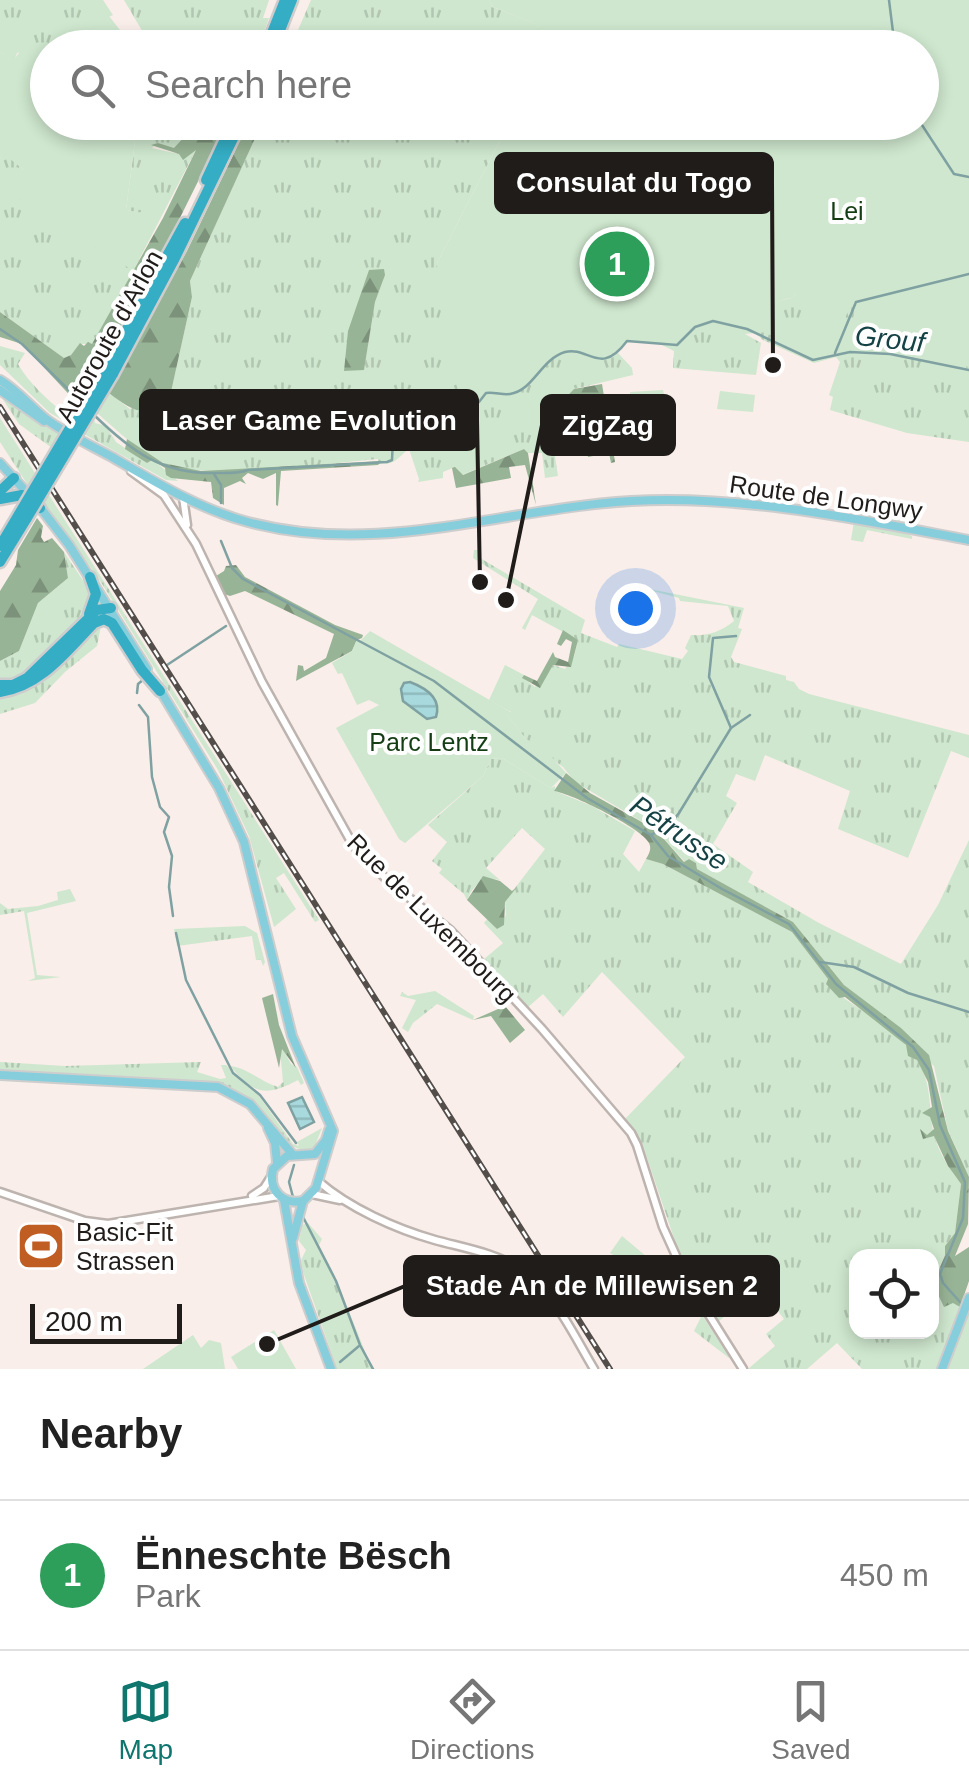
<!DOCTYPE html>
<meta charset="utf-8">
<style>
:root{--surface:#fff;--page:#f6f6f6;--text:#222;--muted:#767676;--line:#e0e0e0;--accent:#0f766e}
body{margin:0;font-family:Helvetica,sans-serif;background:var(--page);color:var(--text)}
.controls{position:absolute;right:30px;bottom:30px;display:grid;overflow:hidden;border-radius:20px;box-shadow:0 5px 15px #0003}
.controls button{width:90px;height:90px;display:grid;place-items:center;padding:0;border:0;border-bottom:2px solid var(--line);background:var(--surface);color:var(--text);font:50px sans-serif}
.scale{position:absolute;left:30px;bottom:25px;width:152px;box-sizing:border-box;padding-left:10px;border:5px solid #201c1a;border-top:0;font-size:28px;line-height:35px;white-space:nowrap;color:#201c1a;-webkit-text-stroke:8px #fefefe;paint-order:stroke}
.you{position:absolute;left:635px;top:608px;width:35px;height:35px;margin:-25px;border:8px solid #fff;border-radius:50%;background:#1a73e8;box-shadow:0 0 0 15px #1a73e833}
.badge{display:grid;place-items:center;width:65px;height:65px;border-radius:50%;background:var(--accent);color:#fff;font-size:32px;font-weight:700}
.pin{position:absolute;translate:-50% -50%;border:5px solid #fff;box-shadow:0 2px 10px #0006}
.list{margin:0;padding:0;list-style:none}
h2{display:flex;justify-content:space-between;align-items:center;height:130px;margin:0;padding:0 40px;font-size:42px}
h2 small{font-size:32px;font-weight:400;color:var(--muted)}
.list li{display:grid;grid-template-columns:65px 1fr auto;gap:30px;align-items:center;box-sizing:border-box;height:150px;padding:0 40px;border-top:2px solid var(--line)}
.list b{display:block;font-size:38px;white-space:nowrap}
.list p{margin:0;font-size:32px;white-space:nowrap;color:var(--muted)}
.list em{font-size:32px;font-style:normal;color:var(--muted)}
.icon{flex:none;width:55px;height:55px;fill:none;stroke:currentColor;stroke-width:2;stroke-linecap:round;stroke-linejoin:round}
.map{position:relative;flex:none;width:969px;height:1369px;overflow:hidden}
.search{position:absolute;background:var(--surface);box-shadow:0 5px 15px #0003;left:30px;right:30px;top:30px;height:110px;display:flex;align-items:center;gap:25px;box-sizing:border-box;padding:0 35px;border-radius:55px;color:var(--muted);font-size:38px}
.sheet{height:280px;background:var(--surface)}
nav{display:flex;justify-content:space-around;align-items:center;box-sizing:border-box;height:140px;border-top:2px solid var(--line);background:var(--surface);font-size:28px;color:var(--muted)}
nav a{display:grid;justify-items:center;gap:5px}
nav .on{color:var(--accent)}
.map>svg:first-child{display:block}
.grass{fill:url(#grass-tufts);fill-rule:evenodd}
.forest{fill:url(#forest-firs)}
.green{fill:#cfe7ce}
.water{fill:url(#water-rules);stroke:#7fa1a2;stroke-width:2.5}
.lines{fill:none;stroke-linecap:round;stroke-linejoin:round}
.stream{stroke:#7fa1a2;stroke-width:2.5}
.secondary-casing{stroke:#beb4af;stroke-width:11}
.primary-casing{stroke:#cecdcd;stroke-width:12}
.highway-casing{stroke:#cecdcd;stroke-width:15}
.secondary{stroke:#fff;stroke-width:6}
.primary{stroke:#86cedc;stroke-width:8}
.highway{stroke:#35aec5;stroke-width:10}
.rail-casing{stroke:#544e4b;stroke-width:6}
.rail{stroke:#fefefe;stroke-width:2.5;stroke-dasharray:8;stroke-linecap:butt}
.highway-bridge-casing{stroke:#cecdcd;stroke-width:15;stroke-linecap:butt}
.highway-bridge{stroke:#35aec5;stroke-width:10}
.labels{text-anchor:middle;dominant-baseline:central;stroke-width:8;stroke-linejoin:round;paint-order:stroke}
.park-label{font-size:25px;fill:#143d14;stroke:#fefefe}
.street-label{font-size:25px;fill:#201c1a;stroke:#fefefe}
.poi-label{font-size:25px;fill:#201c1a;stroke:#fefefe;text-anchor:start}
.water-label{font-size:28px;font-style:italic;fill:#154345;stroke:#fefefe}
.leader{fill:none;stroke:#201c1a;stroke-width:4}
.callout-dot{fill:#201c1a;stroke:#fefefe;stroke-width:4}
.callout{fill:#201c1a;stroke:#201c1a;stroke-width:4}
.callout-label{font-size:28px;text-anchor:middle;font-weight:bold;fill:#fff}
</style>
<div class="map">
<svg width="969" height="1369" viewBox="0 0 969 1369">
<defs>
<pattern id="grass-tufts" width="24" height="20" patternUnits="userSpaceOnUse" patternTransform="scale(2.5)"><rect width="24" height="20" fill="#cfe7ce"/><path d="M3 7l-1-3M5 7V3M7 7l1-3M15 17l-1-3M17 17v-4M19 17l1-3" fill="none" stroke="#b1c6b0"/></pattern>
<pattern id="forest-firs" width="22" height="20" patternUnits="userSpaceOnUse" patternTransform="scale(2.5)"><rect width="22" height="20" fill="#98b496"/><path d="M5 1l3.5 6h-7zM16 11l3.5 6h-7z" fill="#7c927a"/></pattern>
<pattern id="water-rules" width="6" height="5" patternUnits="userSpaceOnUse" patternTransform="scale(2.5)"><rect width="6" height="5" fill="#a8dadd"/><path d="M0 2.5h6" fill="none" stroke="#90babd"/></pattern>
</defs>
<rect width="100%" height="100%" fill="#f9eee9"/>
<g class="grass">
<path d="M0,0h103l10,15 -73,34 -23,4 -2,6 -15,-7z"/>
<path d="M124,0h145l-6,18h6l-10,29h-7l8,-9 -11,2 -5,7h-108v-8l8,-5z"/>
<path d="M311,0h178l4,7 48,19 -18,21 -243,1 7,-19 6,3 5,-2z"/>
<path d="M116,123h81l-23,26 -16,-6 -6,5 27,6 23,-23 4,-8h4l-107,206 -11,15h-12l-9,11 -7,3 -64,-46v-153l5,-5 18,15 -15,21 150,26 -32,-6 9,-69 -22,-6z"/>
<path d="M262,123h247l-72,140 27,144 15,-5 7,-9c9,-1 17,1 24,-2 20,-9 31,-30 52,-38 20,-6 30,8 56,0l14,15 1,7 -59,14 -11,11 9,39 -19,4 5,33 -13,2 -3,-25h-14l-4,-4 -62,26 -7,-8 -12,5v6l-25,4 1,-3 -10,-30c-9,6 -16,19 -28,13l-3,3v-6c-50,4 -170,22 -212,5 -26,-11 -48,-33 -69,-51l12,-20 21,16 41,-17 21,-95 -2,-16zM385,275l-10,27 -11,67 -19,2z"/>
<path d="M768,161l201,192v89l-62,-9 -77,-23 3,-13 -4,-2 11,-33 -4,-5 -22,6 -51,-23 -8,-7 -10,1 16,9 -5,32 -83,-7 1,-17 -14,-7 21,-1c6,-11 19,-20 32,-22 9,-1 14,6 23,4 23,-6 39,-27 57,-27l9,-16z"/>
<path d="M0,346l25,7 -7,11c12,21 29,34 46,50v7l-14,-8 -50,-48z"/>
<path d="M0,395l26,20 34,19 -8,14 -33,-24z"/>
<path d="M0,418l319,502 -4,2 -31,-49 -8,5 20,31 -22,18 -25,-91 -31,-66 -121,-194 -68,-89 -29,-45z"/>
<path d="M94,418l1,5 11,3 10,16 31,21 5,-4 26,22 -12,-1 -82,-46z"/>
<path d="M856,509l44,8 -2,14 14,5v3l-45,-9 -4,12 -12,-2z"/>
<path d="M474,550h5l1,8 105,62 -4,13 36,14 2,-3 63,15 6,-8 -3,-3 6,-13c18,1 29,-3 43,-14l-6,-15 -48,-5 -1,-3 -49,-13 114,23 -6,20 4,1 -11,28 3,5 52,14v4l8,2 5,7 10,5 160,41v23l-18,-7 -43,107 -70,-29 12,-38 -85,-36 -10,26 -19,-7 -10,22 11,7 -24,41 40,28 -5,10 71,41 82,41 37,-59 31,-65v337l-21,-47 -14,-64 -90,-81 -51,-63 -96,-53 -1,-6 -7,-4 -4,3 -29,-32 -81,-48 -12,-15 -38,-29 -19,-24 5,-2 -22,-12 16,-35 19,10 -1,3 12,9 18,-22 12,4 9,-13 4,-16 -46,-25 -7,15 -3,-2 16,-29 -65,-41z"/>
<path d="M64,552l28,42 -2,13 -8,12 -62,59 -20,3v-20l19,-10 19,-48 30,-25z"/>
<path d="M102,621l-5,25 -32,26 -30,31 -35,11v-19l28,-5 10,-6z"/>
<path d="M502,758l49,30 4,-2v5l37,15 43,25 -12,23 16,18 7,-13 17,5 129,68 36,47 -2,5c28,25 70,42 91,76 16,25 11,49 17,75 5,18 16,35 27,49l-6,49 -10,13v9l-12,28 27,24 -1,5 4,4 -21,53h-80l-25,-26 -30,26h-59l27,-23 -9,-12 18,-15 -25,-32 -41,35 -42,-78 -34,-101 -17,-24 60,-62 -83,-85 -39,45 -20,-23 -16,14 -44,-48 20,-17 -19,-20 4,-5 9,11 9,-14 -1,-14 40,-52 -23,-21 -36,40 14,12c-18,-4 -26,5 -33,20l-3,-6 -25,-21 3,-4 -10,-8 15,-19 -19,-17 55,-49 8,-17zM856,1256h76v76h-76z"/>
<path d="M70,889l6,12 -49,12 10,62 24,2 -33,4 7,-3 -11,-67 -24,4v-12l8,6 30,-3 20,-6 -1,-8z"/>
<path d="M245,926l12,7 8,29 -2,4 -2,-6h-5l-4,-24 -75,10 -3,-17z"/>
<path d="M435,991l39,25 -1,4 -36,-16 -24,19 -5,9 -6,-4 14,-28 -16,-4 2,-4 6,4z"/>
<path d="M283,1049l8,15 6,3 7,16 -3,2 -3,-5c-33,17 -43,15 -68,-14 16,1 31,16 48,21l5,-5 -3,-32z"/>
<path d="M0,1062l65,4 136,-4 -4,10 23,7 6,-1 -5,-13h5l33,31 34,48 6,2 -2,-4 25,-14 -8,20c-29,10 -40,-29 -59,-45 -15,-13 -33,-19 -52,-22l-203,-9z"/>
<path d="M308,1223l14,16 -3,6 15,29 38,95h-35l-34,-97 -2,-12 5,-10 -7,-9 3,-16z"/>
<path d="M702,1315l27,41v2l-35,-27z"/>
</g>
<g class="forest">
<path d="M249,122l13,1 -72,158 2,16 -21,95c-20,31 -39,19 -62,1l78,-142z"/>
<path d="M197,123h9l-5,17 9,-17h17l-65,131 -84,150 -56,-60 -22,-7v-25l64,46 7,-3 9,-12 4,3 4,-4 4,2 71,-126 33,-68 -13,10 -4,-6 -28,-9 7,-2 16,5z"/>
<path d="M384,269l1,6 -10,27 -11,68 -20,1 4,-40 21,-61z"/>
<path d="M602,384l13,78 -4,1 -2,-10 -21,4 -11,-59 -13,6 -1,-4 11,-11z"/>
<path d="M127,439l36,24 38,8 179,-10 -2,4 -97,6 -3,35 -2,-1v-32l-13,6 -15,-6 -6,5 4,6 -6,-3 -16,7v17l-11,-7 -2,-16 -40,-4 -5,-3 -1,-7 -13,-8 -5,3 -22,-14z"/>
<path d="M524,449l4,4 8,52 -11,-40 -16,2 2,11 -55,10 -4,-20 3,-1 8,8z"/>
<path d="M37,518l6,8 -2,11 3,5 8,-4 12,14 4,26 -30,25 -19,48 -19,10v-70l16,-26 2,-15z"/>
<path d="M236,565l9,12 90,48 28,10 -1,3 -5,2 -5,11 -56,30 2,-16 5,1 1,5 22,-13 8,-24 -89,-43 -15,5 -6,-2 -8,-18 8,-5 2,-5z"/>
<path d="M563,630l15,10 -7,27 -18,-2 -13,23 -18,-10 2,-3 13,6 16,-29 2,5 13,5 4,-20 -6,-3 -5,7 -4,-2z"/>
<path d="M566,773l24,20 66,37 28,32 5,-3 7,4 1,6 96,53 51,63 57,43 28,27 19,76 21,46 -1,47 -13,32 14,-9v34l-9,26 -7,-4 -9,4 -11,-23 12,-29v-9l10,-13 6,-49 -13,-18 -14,-30 -11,3 -3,-10 7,6 7,-6 -4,-12 -8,-4 10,-6 -4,-25 -11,-22 -9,-4 -2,-11 -61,-48 -6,1 -13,-14 2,-5 -36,-47 -129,-68 -17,-5c3,-5 6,-10 3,-16 -7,-15 -79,-50 -95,-52z"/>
<path d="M483,876l17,5 12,10 5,-4 -12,15 -1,23 -7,4 -30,-29z"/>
<path d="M273,994l6,31 17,43 -14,-19 -3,19 -17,-70z"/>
<path d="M505,1006l20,24 -15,13 -19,-27 -18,4z"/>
</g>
<g class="green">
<path d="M489,0h480v367l-68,-12 -58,-5 16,-51 -8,4 -19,49 -19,6 -9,-3 -3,-5 17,-45 -7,-9 -15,-3 -3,5c-19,0 -23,16 -39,24 -33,17 -37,-18 -77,23l-50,-4 -9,12 -28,6c-48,-26 -45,28 -79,35 -8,1 -16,-2 -24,-1l-8,9 -15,5 -21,-66 -6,-78 72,-140 413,-1v-74l-399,-1 17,-21 -47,-19z"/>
<path d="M109,16l21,27 -1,4 -81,1v74l68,1 -2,12 21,6 -9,69 33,6v4l-27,50 -125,-80 16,-21 -18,-14 -5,4v-107l15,6 15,-19 11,9z"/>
<path d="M663,390l1,4h4v12l-37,2 -1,-16z"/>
<path d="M720,391l35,4 -2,17 -36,-3z"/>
<path d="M370,631l142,82 -5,2 18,23 26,18 15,17 -15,15 -49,-30 -11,1 -8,17 -78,67 -6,-4 -63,-111 43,-23 -10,-5 -12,5 -15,-32 -4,1 -6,-11 20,-12 5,-12 3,2z"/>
<path d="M622,1236l25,21 -10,13 -27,-17z"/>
<path d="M969,1298v71h-27z"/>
<path d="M274,1330l22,39h-58l-7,-12z"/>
<path d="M193,1335l8,13 8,-8 12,3 4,26h-82z"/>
</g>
<g class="water">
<path d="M410,682c16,6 32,16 26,35l-9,2 -24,-18 -2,-12 3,-6z"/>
<path d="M302,1097l12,25 -14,7 -12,-26z"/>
</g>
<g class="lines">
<g class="stream">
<path d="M889,0l6,48"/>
<path d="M920,122l34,52 15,3"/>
<path d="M0,329l22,15 58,57"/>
<path d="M835,353l21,-51 113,-28"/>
<path d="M93,414c38,37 69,61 124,59 11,0 20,1 31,-3l139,-8 5,-2 1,-22 6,-9 80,-27 7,-9c9,-1 16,2 24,1 23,-3 31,-35 55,-42 24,-6 35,25 62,-11l50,4 18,-18 18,-6 34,8 66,31 37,-8 40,2 79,16"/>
<path d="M214,474l7,11v18"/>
<path d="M221,541l11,27 11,11 191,102 153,117 64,37 17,21 54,33 67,35 47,60 77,63 16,23 11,55 25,57 -2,36 -23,56 3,9 26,29"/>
<path d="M167,665l59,-39"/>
<path d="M137,693l1,-9 6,-5"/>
<path d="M139,705l9,12 4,60 8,30 9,10 -5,15 8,24 -3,31 4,29"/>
<path d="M731,728l-22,-51 4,-39 23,-2"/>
<path d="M651,835l19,-11 9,-11 52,-85 19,-13"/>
<path d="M176,933l10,47 47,93 27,22 36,48"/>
<path d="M820,962l34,5 54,26 61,19"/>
<path d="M293,1197l-4,-15 5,-17"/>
<path d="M301,1213l35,68 24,64 13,24"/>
<path d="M340,1362l19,-16"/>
</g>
<g class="secondary-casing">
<g id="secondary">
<path d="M131,471l33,24 32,49 66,138 91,163 35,36 62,49 92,99 89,104 6,12 26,82 24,53 56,89"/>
<path d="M183,497l4,28"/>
<path d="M318,1181c31,27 78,48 117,59 29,8 61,13 87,30 33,23 52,66 72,99"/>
<path d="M0,1192l85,29 23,3 171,-28"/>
<path d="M312,1194l28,6"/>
<path d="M252,1196l12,-8 7,-11"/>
</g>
</g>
<g class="primary-casing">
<g id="primary">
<path d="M0,380c17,10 30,26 46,39 20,15 44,26 66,38 43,25 87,52 136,65 131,35 252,-13 383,-21 115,-6 226,18 338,39"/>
<path d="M0,390l44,31"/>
<path d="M0,463l30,33"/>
<path d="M39,506l30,39 78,124"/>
<path d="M160,690l59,98 25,54 48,194 41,95 -17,57 -13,13 -10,37"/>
<path d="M0,1075l218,12 32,17 43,51"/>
<path d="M268,1128l7,15 2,19"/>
<path d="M284,1200l15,83 32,86"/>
<path d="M303,1201c-21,4 -35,-11 -30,-32l14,-13 28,-2 11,-14 3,-10"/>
<path d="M942,1369l27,-71"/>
</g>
</g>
<g class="highway-casing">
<g id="highway">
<path d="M266,48l19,-48"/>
<path d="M273,48l19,-48"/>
<path d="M206,180l27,-58"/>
<path d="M105,369l80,-146"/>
<path d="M113,374l61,-114 67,-138"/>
<path d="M0,491l14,-13"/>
<path d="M0,499l22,-4 18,13"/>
<path d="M0,546l19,-32"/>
<path d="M0,562l27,-44"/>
<path d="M89,614l7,-20 -6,-17"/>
<path d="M0,685h13l14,-7 70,-68 14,-2"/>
<path d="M0,692c41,-6 66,-40 94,-69l10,-4 8,4 30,47 18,21"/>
</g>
</g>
<use href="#secondary" class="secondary"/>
<use href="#primary" class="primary"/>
<use href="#highway" class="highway"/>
<g class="rail-casing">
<path id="rail" d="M0,407l610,962"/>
</g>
<use href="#rail" class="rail"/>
<g class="highway-bridge-casing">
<g id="highway-bridge">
<path d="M19,514l86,-145"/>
<path d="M27,518l86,-144"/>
</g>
</g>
<use href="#highway-bridge" class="highway-bridge"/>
</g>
<defs>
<g id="stadium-square" transform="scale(2.5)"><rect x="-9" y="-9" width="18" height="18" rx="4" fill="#c05d22" stroke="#fefefe"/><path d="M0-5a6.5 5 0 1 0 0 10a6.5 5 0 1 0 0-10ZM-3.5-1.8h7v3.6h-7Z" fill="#fff"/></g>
</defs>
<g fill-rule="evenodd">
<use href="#stadium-square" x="41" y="1246"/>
</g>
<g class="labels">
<g class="park-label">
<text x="847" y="211">Lei</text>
<text x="429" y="742">Parc Lentz</text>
</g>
<g class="street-label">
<text transform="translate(109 336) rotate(-61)">Autoroute d'Arlon</text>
<text transform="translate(826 497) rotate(8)">Route de Longwy</text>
<text transform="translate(432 918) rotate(45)">Rue de Luxembourg</text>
</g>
<g class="poi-label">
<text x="76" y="1232">Basic-Fit<tspan x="76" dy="29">Strassen</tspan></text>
</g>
<g class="water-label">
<text transform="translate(890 339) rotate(6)">Grouf</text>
<text transform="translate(679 833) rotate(34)">Pétrusse</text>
</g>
</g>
<path class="leader" d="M773 365L772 183M480 582L477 420M506 600L542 425M267 1344L405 1286"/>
<g class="callout-dot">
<circle cx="773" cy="365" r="10"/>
<circle cx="480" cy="582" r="10"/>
<circle cx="506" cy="600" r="10"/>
<circle cx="267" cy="1344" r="10"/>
</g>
<g class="callout">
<rect x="496" y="154" width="276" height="58" rx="10"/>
<rect x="141" y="391" width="336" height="58" rx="10"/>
<rect x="542" y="396" width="132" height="58" rx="10"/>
<rect x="405" y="1257" width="373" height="58" rx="10"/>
</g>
<g class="callout-label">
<text x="634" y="192">Consulat du Togo</text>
<text x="309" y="430">Laser Game Evolution</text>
<text x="608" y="435">ZigZag</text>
<text x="592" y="1295">Stade An de Millewisen 2</text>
</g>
</svg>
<div class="controls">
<button><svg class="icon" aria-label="locate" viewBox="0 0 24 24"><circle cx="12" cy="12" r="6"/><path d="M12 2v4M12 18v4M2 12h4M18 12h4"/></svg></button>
</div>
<div class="scale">200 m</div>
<div class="you"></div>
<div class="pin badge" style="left:617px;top:264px;background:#2e9e5b">1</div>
<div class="search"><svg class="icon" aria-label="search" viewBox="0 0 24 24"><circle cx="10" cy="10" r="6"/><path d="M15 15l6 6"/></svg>Search here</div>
</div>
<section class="sheet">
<h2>Nearby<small></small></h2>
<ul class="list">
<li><span class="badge" style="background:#2e9e5b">1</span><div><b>Ënneschte Bësch</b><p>Park</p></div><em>450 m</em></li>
</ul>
</section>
<nav>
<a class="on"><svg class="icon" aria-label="map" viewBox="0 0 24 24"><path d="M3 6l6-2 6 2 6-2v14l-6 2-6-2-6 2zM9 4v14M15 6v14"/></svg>Map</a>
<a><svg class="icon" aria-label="directions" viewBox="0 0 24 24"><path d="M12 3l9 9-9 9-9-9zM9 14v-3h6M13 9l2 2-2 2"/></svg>Directions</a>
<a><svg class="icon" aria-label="saved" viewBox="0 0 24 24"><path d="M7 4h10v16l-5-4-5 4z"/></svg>Saved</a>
</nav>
